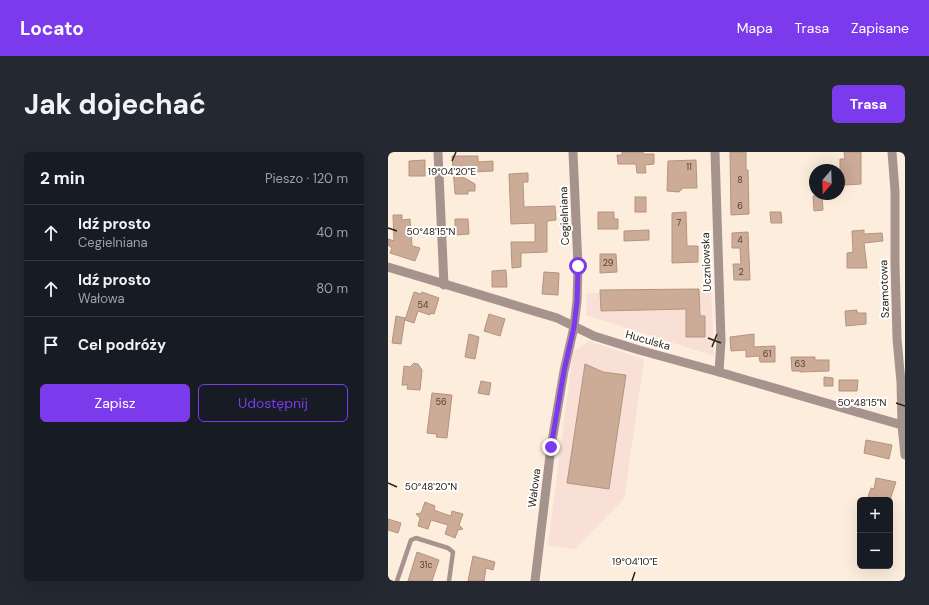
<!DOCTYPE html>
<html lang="pl">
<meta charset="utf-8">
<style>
:root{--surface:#171b24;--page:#242831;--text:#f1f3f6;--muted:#9ea1a6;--line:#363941;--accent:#7c3aed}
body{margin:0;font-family:"DM Sans",sans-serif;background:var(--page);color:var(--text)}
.controls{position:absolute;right:12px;bottom:12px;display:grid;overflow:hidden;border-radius:6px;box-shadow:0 4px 16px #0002}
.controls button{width:36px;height:36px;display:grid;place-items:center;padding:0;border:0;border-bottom:1px solid var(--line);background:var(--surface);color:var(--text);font:20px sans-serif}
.compass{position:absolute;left:421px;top:12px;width:36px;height:36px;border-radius:50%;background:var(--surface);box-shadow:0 4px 16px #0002;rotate:199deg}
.stop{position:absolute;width:12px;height:12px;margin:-9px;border:3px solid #7c3aed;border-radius:50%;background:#fff}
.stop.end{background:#7c3aed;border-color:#fff;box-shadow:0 1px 4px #0008}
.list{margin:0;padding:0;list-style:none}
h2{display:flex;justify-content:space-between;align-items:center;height:52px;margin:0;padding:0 16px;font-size:17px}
h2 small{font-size:13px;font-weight:400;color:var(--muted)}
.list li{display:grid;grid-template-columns:26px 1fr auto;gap:12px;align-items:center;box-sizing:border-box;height:56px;padding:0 16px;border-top:1px solid var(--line)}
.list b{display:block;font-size:15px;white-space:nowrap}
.list p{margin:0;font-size:13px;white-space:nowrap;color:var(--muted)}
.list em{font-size:13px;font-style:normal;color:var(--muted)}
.actions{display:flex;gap:8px;padding:12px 16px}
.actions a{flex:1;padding:9px 0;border:1px solid var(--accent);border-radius:6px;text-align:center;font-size:14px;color:var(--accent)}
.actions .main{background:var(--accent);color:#fff}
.icon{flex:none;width:22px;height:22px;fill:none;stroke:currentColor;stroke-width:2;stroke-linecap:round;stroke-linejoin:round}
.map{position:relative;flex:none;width:517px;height:429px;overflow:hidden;border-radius:6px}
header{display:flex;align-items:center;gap:24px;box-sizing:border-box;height:56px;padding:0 20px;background:var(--accent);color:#fff}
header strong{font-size:19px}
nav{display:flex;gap:22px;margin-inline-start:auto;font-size:14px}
.intro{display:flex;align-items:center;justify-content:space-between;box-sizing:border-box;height:96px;padding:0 24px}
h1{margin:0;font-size:28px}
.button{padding:10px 18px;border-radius:6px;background:var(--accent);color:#fff;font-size:14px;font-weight:700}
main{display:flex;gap:24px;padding:0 24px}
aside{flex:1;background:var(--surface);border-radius:6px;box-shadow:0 4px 16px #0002}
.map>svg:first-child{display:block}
.industrial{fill:#f9e0d7}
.building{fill:#ccab97;stroke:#b49481}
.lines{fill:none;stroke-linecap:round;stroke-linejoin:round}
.lane{stroke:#a7938d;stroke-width:4.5}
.street{stroke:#a7938d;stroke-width:9}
.route{stroke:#7c3aed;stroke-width:5}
.ticks{fill:none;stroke:#2a2016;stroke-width:1.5}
.labels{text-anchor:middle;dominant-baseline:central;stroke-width:4;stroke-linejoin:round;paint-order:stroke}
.number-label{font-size:9px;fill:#524336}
.street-label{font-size:11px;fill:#2a2016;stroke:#fff}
.ticks-label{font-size:10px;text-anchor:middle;fill:#2a2016;stroke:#fff;stroke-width:4;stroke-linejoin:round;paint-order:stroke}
</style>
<header>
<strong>Locato</strong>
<nav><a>Mapa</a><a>Trasa</a><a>Zapisane</a></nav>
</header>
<div class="intro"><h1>Jak dojechać</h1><a class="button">Trasa</a></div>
<main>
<aside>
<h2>2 min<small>Pieszo · 120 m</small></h2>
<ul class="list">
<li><svg class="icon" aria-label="ahead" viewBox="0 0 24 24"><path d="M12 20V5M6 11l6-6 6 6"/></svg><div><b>Idź prosto</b><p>Cegielniana</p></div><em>40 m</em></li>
<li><svg class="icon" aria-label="ahead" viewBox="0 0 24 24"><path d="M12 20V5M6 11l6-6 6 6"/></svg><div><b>Idź prosto</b><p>Wałowa</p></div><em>80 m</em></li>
<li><svg class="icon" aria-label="arrive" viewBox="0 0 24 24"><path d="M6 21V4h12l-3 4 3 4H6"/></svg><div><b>Cel podróży</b></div></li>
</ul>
<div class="actions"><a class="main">Zapisz</a><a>Udostępnij</a></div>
</aside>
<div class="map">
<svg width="517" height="429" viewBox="0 0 517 429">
<rect width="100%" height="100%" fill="#fdeddc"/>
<g class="industrial">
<path d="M323,138l3,66 -128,-41 1,-22z"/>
<path d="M201,189l55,18 -20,140 -49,50 -27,-4 25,-193z"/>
</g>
<g class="building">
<path d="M234,0h21v2h11v10l-9,1 1,8h-9l-1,-9h-18l-1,-9h5z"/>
<path d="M342,0h16v18h2l1,44 -18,1z"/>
<path d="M456,0h17v32l-16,1v-7h-5v-19h5z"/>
<path d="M64,4h26v6l15,-1v10l-37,2 19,11v7h-7v3h-13z"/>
<path d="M37,8v16h-16v-15z"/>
<path d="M308,8l1,28h-14l-4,4 -12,-1 1,-30z"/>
<path d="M140,21v9h-5l1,25 31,-1 1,14 -9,1v31l-26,1v14l-9,1 -1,-26h24v-19l-24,1 -2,-50z"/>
<path d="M425,44h9l1,14 -9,1z"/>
<rect x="247" y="45" width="11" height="15"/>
<path d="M210,60h16v7h4v10h-20z"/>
<path d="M298,60l1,34h11v16l-26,1v-50z"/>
<path d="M382,60h11l1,11h-11z"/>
<path d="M5,63h9v5l8,-1 2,27 8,2 -5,13 -25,-8 2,-5 -4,-3v-6l6,2z"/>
<path d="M67,67h13l1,15 -14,1z"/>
<path d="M261,78v10l-25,1v-10z"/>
<path d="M476,78v4l18,-1 1,8 -19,2 3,25h-20v-15l6,-1 -1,-21z"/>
<path d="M360,80l2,48h-16l-1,-16h8l-1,-16h-8v-15z"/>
<path d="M212,102h16l1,18 -17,1z"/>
<path d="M118,118l1,17h-15v-16z"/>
<path d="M156,120l15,1 -1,22 -16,-1z"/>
<path d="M311,137l1,27h5v21h-19v-28l-85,2 -1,-21z"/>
<path d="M26,140l7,2 1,-2 17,6 -5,16 -4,-1v2l-12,-4 -4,12 -9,-3z"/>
<path d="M469,158v3h9v11l-20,2 -1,-15z"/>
<path d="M101,162l16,5 -5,17 -16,-5z"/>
<path d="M8,164l9,2 -4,26 -9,-1z"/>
<path d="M81,182l10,3 -4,22 -10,-2z"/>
<path d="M366,182v13l21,-1v16h-15l-1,-6 -13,1v-7l-15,1 -1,-14z"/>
<path d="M403,205h24v3h14v11l-29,1v-1h-8z"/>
<path d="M26,211l4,1 4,6 -2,20 -13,-1 1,-4h-6l2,-19 6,1z"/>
<path d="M197,212l18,8 23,3 -17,114 -42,-6z"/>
<path d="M436,225l9,1v8h-9z"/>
<path d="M451,228h19l-1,11h-18z"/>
<path d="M93,229l10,2 -2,12 -11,-2z"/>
<path d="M44,241l20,2 -5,43 -11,-1 1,-3 -10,-1z"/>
<path d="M478,288l26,5 -3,14 -25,-6z"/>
<path d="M488,326l20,4 -6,18h-23l4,-12 3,1z"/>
<path d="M37,350l10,4 -1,4 8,3 9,3 1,-5 11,3 -4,11 4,4 -5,1 -3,8 -10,-4 3,-9 -17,-5 -3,9 -10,-3 2,-8 -4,-4 5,-1z"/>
<path d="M0,367l13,4 -3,10 -10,-3z"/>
<path d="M29,400l22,8 -7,21h-24z"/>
<path d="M85,404l22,6 -2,8 -7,-2 -2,13h-16z"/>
</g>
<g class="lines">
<path class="lane" d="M9,429l14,-41 5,-2 32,10 5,4 -4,29"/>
<g class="street">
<path d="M50,0l6,133"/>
<path d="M327,0l6,189 -2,31"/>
<path d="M504,0l3,39v71l2,77 4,43 1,43 3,30"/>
<path d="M0,115l169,51 37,18 45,14 80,22 186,54"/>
<path d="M147,429l16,-134 13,-76 10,-44 3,-26 1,-35 -5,-114"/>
</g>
</g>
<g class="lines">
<path class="route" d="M163,295l13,-76 10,-44 3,-26 1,-35"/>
</g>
<path class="ticks" d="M64,9l4,-9M0,76l9,3M320,186l13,5M324,195l5,-13M508,251l9,3M0,331l9,4M244,429l3,-9"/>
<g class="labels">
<g class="number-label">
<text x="301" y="15">11</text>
<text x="352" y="28">8</text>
<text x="352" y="54">6</text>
<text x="291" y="71">7</text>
<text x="352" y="88">4</text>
<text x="220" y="111">29</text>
<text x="353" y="120">2</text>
<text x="35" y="153">54</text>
<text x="379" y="202">61</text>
<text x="412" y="212">63</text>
<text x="53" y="250">56</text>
<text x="38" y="413">31c</text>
</g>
<g class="street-label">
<text transform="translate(176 64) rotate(-92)">Cegielniana</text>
<text transform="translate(318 110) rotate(-92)">Uczniowska</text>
<text transform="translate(496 137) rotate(-92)">Szamotowa</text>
<text transform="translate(260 188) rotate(16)">Huculska</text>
<text transform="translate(146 336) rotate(-83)">Wałowa</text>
</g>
</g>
<g class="ticks-label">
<text x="64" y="23">19°04'20"E</text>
<text x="43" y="83">50°48'15"N</text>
<text x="474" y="254">50°48'15"N</text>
<text x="43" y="338">50°48'20"N</text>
<text x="247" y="413">19°04'10"E</text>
</g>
</svg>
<div class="controls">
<button>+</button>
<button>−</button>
</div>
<svg class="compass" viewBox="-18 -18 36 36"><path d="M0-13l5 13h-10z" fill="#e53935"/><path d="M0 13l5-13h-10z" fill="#9ea1a6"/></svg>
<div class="stop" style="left:190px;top:114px"></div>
<div class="stop end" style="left:163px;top:295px"></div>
</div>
</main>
